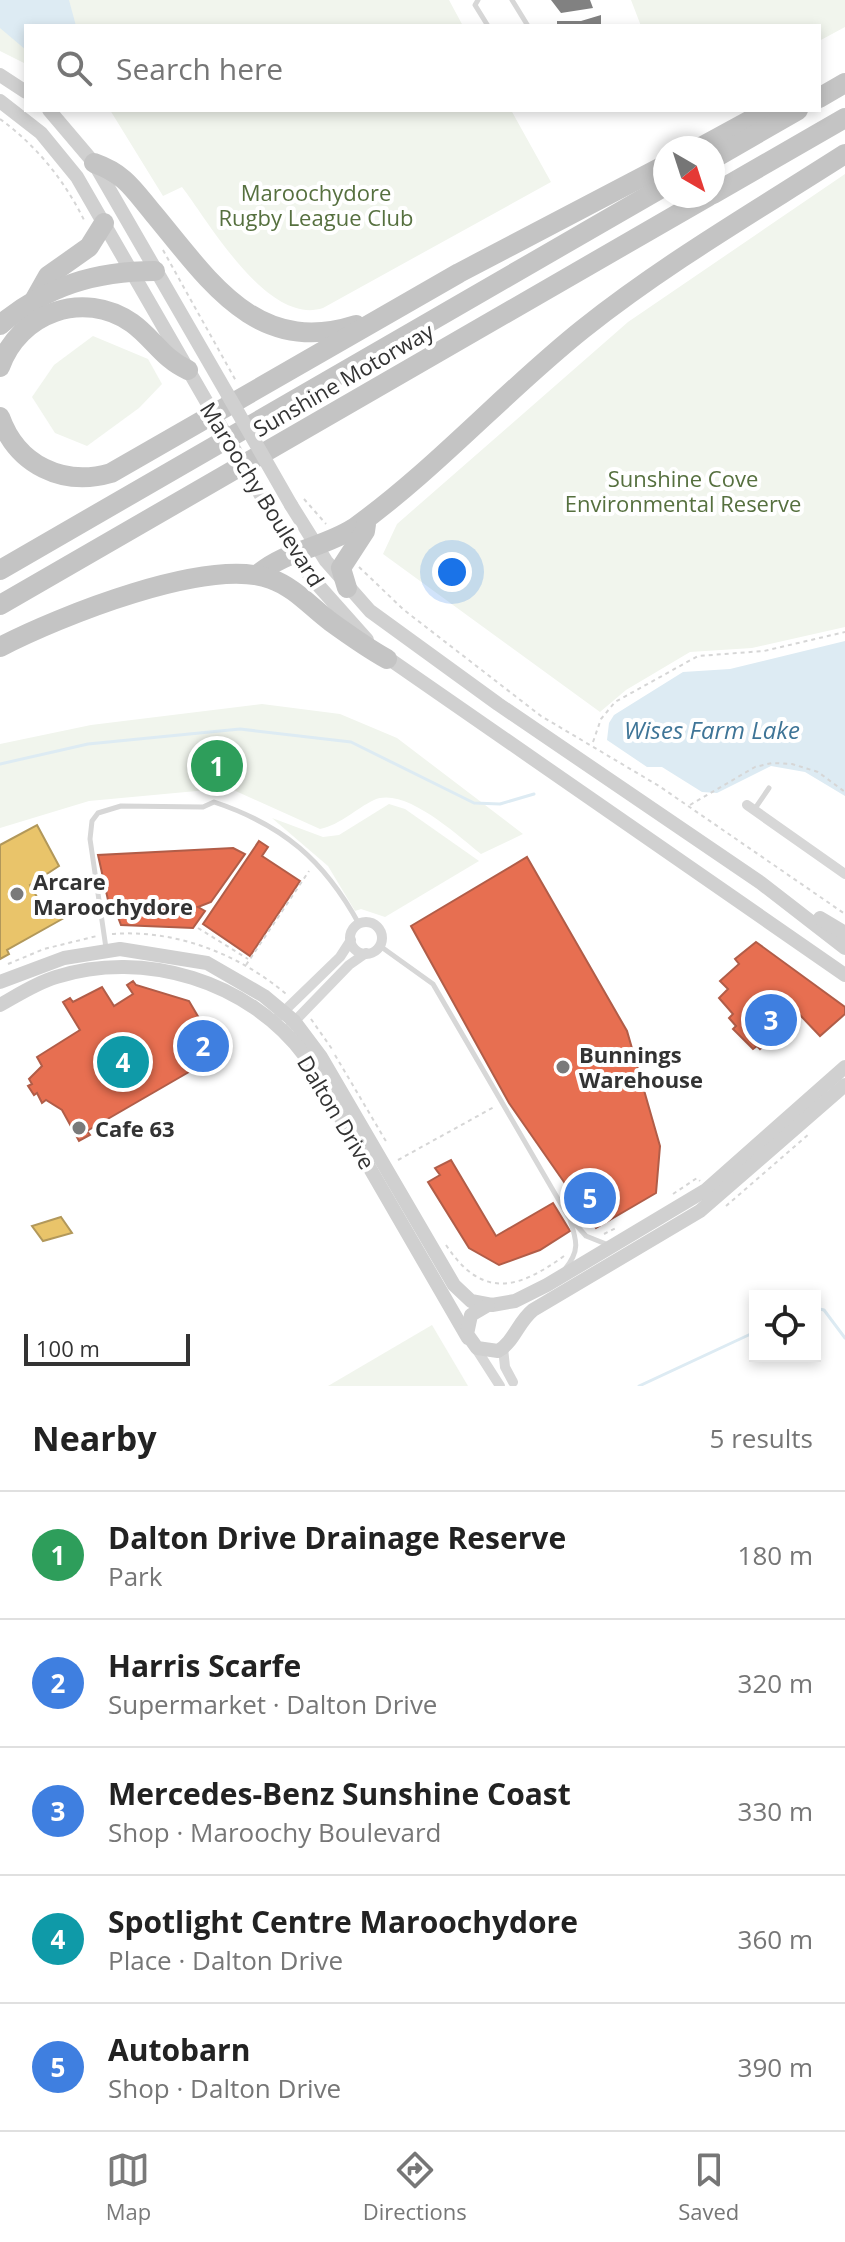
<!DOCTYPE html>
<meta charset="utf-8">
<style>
:root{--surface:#fff;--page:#f6f6f6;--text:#222;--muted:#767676;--line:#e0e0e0;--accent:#7a7a7a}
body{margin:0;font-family:"Open Sans",sans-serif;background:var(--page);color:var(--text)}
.controls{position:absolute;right:24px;bottom:24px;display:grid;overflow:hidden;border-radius:0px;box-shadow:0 4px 12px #0003}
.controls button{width:72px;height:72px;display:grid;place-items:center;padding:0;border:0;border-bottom:2px solid var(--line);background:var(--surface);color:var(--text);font:40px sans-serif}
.compass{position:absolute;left:653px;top:136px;width:72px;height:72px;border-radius:50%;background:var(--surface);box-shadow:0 4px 12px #0003;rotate:141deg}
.scale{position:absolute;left:24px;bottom:20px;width:166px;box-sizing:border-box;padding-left:8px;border:4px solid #333;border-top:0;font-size:22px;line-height:28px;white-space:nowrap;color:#333;-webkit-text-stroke:6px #fff;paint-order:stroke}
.you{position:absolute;left:452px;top:572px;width:28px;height:28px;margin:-20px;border:6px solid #fff;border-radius:50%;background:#1a73e8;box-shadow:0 0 0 12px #1a73e833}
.badge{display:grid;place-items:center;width:52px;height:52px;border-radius:50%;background:var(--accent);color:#fff;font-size:26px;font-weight:700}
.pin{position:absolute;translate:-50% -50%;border:4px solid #fff;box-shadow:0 2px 8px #0006}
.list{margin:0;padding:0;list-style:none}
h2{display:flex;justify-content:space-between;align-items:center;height:104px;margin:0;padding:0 32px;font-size:34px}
h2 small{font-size:26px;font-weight:400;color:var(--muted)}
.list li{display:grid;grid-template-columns:52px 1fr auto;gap:24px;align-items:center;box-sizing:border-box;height:128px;padding:0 32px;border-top:2px solid var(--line)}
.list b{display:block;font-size:30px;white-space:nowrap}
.list p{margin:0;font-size:26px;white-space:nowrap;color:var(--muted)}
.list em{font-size:26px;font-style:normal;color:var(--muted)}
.icon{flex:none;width:44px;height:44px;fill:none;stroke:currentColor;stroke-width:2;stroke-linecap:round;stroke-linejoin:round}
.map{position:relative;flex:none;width:845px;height:1386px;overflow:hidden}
.search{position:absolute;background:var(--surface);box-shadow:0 4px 12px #0003;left:24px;right:24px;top:24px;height:88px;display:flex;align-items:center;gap:20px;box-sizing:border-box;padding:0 28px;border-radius:0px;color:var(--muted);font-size:30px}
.sheet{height:744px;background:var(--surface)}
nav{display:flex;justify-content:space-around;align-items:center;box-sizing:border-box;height:112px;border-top:2px solid var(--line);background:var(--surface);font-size:22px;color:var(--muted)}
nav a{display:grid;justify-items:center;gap:4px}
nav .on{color:var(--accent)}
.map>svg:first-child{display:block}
.green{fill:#f1f5ed}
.water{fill:#ddebf3}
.homes{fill:#e9c46a;stroke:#b2985a;stroke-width:2}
.shops{fill:#e76f51;stroke:#b15d48;stroke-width:2}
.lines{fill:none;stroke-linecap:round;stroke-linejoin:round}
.stream{stroke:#ddebf3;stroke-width:3}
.building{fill:#818181}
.path{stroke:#d6d6d6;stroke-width:2;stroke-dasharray:4 4;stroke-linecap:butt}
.lane{stroke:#d7d7d7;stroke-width:5}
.street{stroke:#d7d7d7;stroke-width:10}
.secondary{stroke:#d0d0d0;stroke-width:14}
.highway{stroke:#c4c4c4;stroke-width:20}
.secondary-bridge{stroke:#d0d0d0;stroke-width:14}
.poi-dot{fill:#7a7a7a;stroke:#fff;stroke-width:3}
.labels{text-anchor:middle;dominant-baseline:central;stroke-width:8;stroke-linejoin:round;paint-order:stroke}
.park-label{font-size:22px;fill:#56703f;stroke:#fff}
.street-label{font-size:22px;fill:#333;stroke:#fff}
.poi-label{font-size:22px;font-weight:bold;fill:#333;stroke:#fff;text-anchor:start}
.water-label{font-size:24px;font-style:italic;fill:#3f7597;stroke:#fff}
</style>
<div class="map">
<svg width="845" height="1386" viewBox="0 0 845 1386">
<rect width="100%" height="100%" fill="#fff"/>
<g class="green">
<path d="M0,0h449l14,26h-437v38l-26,-13z"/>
<path d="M631,0h214v27l-26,14v-15h-178z"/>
<path d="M110,110h401l40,72 -228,126c-55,18 -112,-83 -141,-121l-19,9z"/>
<path d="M845,174v453l-93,21 -62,4 -64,38 -26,22 -217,-158 14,-30 231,-202z"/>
<path d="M93,336l55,23 14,25 -23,24 -52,38 -32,-13 -23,-36 22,-32z"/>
<path d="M262,704l78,10 57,24 126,96 -42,20c-23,-18 -76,-68 -107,-54 -19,9 -32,24 -54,29l-91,-41 -140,13 -89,27v-84l91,-19z"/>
<path d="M389,804l16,5 74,52 -94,56 -24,-8 -6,2 -27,-45 -56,-48 51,19 16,-2z"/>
<path d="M432,1325l36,61h-140z"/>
</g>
<g class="water">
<path d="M0,0h69l7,26h-50v24l-26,-22z"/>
<path d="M845,641v155l-40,-24 -34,-6 -54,27 -15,-1 -40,-25h-15l-40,-27 2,-17 5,-8 69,-43 47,-3z"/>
</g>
<g class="homes">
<path d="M37,825l22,41 -29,19 14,24 11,-6 9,15 -57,32 2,4 -9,5v-114z"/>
<path d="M61,1217l11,16 -29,8 -11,-15z"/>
</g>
<g class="shops">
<path d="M259,841l9,6 -6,9 38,25 -50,75 -47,-32z"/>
<path d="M233,848l12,6 -34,48 -13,5 7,4 -12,17 -72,-3 -5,-13 -6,-3 -12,-54z"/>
<path d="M527,857l100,174 33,115 -4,47 -60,35 -87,-125 -98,-177z"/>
<path d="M756,942l89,65v7l-25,22 -21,-22 -39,35 -3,-3 -4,3 -20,-20 3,-3 -7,-8 4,-4 -14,-16 9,-9 -8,-8 19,-17 -4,-5z"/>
<path d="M133,981l3,4 53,16 31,53 -133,77 3,4 -11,6 -17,-31 -16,-10 -4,3 -5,-10 -3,2 -6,-9 4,-2 -3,-5 13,-13 -5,-9 43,-27 -17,-28 7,-4 3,4 29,-15 12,19 19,-12 -6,-9z"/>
<path d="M451,1160l45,76 57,-33 17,28 -30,19 -41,15 -30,-17 -41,-66 12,-7 -5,-7z"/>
</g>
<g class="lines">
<g class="stream">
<path d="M0,764l88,-20 152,-15 111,13 123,61 26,1 34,-10"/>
<path d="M815,1308l9,2 21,28"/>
<path d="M639,1386l116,-54"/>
</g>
</g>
<g class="building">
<path d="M551,0h39l3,8 -32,5z"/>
<path d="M601,15v11h-44v-5h24z"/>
</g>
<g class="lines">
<g class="path">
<path d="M0,119c37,27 65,62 85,103"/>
<path d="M163,250l73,131"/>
<path d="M304,499l22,25"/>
<path d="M359,567l45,43 137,106 118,70 186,128"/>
<path d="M593,742l8,-23 14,-17 83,-46 66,-5 81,-19"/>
<path d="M690,805l65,-38 17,-4 20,1 26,8 27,20"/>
<path d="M198,928l50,31"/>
<path d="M112,934c63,-5 127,20 174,60"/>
<path d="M8,964l36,-15 53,-13"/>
<path d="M246,965l63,-94"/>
<path d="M311,1019l21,30"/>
<path d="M335,1055l52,88"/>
<path d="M398,1160l96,-53"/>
<path d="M673,1194l24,-16 3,3"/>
<path d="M726,1206l83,-72"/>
<path d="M604,1234l12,-6"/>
<path d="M446,1245c35,53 70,46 118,11"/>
</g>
<g class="lane">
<path d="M478,0l-3,5 13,21"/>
<path d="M512,0l16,26"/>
<path d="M754,810l15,-22"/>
<path d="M380,946l53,38 135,232 18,20 20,8"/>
<path d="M106,948l-16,-109 2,-18 6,-8 23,-7 82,1 11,-5c69,23 110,58 145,122"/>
<path d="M565,1269c15,-18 12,-28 5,-49"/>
</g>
<g class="street">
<path d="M747,805l98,69"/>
<circle cx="366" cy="938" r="16"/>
<path d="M278,1017l62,-60 11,-17"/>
<path d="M290,1026l59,-61 17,-12"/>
<path d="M475,1347l25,39"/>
<path d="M503,1348l2,19 8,15"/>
</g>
<g class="secondary">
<path d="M0,75l26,17"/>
<path d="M0,101l41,32 36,44 132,229"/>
<path d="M49,110l45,53 134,232"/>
<path d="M291,505l35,56 44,50 128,93 263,179 84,65"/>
<path d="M273,516l37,60 57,64"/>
<path d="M382,654l463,321"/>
<path d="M820,918l25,15"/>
<path d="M0,982l64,-24 56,-9 87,14 57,33 30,25 27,36 133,228 17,16 21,4 23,-4 32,-16 159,-95 139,-123"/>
<path d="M0,1005c18,-10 36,-22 56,-28 88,-28 193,4 249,79l163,282"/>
<path d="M488,1305l-17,10 -4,19 10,14 21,3c16,-9 20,-29 35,-41l167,-99 145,-126"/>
</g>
<g class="highway">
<path d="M819,98l26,-15"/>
<path d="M699,148l70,-38"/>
<path d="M713,159l85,-49"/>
<path d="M94,163c31,11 39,26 59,50 56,67 103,144 203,112"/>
<path d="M713,194l132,-76"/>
<path d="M35,299l13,-23 41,-29 15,-24"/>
<path d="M0,325c46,-39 96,-54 155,-54"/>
<path d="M0,367c19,-54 83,-78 132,-44 21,15 31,36 56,47"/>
<path d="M0,417c17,48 63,70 111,56l348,-200 206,-108"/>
<path d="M0,570l665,-384"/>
<path d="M257,575c29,-25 66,-27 97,-47 82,-59 150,-136 229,-199 83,-66 173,-118 262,-175"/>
<path d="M347,588l-6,-20 24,-37 1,-7"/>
<path d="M0,605l709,-409"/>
<path d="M0,647c58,-30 208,-91 271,-68 23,8 40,28 60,43 18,13 36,26 56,37"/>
</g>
<g class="secondary-bridge">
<path d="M228,395l63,110"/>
<path d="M209,406l64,110"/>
</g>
</g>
<g class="poi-dot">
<circle cx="17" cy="894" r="8"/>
<circle cx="563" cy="1067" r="8"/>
<circle cx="79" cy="1128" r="8"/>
</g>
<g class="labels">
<g class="park-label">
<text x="316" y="192">Maroochydore<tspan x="316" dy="25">Rugby League Club</tspan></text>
<text x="683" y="478">Sunshine Cove<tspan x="683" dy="25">Environmental Reserve</tspan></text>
</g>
<g class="street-label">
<text transform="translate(343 379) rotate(-30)">Sunshine Motorway</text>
<text transform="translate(263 494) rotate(58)">Maroochy Boulevard</text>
<text transform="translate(337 1112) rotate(59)">Dalton Drive</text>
</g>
<g class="poi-label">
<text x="33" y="881">Arcare<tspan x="33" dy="25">Maroochydore</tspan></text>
<text x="579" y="1054">Bunnings<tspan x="579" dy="25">Warehouse</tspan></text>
<text x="95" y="1128">Cafe 63</text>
</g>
<g class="water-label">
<text x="712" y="729">Wises Farm Lake</text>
</g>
</g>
</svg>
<div class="controls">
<button><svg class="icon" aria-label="locate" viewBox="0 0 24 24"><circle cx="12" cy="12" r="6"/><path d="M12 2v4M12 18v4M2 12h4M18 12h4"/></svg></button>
</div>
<svg class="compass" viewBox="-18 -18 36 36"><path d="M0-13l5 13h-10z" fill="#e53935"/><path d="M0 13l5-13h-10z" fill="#767676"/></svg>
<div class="scale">100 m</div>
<div class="you"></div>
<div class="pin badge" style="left:217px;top:766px;background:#2e9e5b">1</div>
<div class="pin badge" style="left:203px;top:1046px;background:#3f7fe0">2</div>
<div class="pin badge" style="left:771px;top:1020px;background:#3f7fe0">3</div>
<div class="pin badge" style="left:123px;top:1062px;background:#0f9aa8">4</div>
<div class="pin badge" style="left:590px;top:1198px;background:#3f7fe0">5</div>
<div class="search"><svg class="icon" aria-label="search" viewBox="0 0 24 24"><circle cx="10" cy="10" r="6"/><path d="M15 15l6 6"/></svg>Search here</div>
</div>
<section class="sheet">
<h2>Nearby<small>5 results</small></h2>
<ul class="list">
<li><span class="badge" style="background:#2e9e5b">1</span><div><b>Dalton Drive Drainage Reserve</b><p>Park</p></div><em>180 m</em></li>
<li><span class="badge" style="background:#3f7fe0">2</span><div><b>Harris Scarfe</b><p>Supermarket · Dalton Drive</p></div><em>320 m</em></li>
<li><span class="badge" style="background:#3f7fe0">3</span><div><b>Mercedes-Benz Sunshine Coast</b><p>Shop · Maroochy Boulevard</p></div><em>330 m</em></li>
<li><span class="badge" style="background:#0f9aa8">4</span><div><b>Spotlight Centre Maroochydore</b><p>Place · Dalton Drive</p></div><em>360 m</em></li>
<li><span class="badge" style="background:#3f7fe0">5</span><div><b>Autobarn</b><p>Shop · Dalton Drive</p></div><em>390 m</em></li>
</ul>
</section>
<nav>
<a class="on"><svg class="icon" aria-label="map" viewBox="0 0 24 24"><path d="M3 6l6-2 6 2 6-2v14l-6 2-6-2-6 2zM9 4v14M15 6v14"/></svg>Map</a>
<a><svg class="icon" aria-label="directions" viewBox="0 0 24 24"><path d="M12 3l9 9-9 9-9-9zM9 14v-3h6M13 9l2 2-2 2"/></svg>Directions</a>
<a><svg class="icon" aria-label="saved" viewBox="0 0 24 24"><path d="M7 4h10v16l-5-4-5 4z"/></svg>Saved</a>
</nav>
